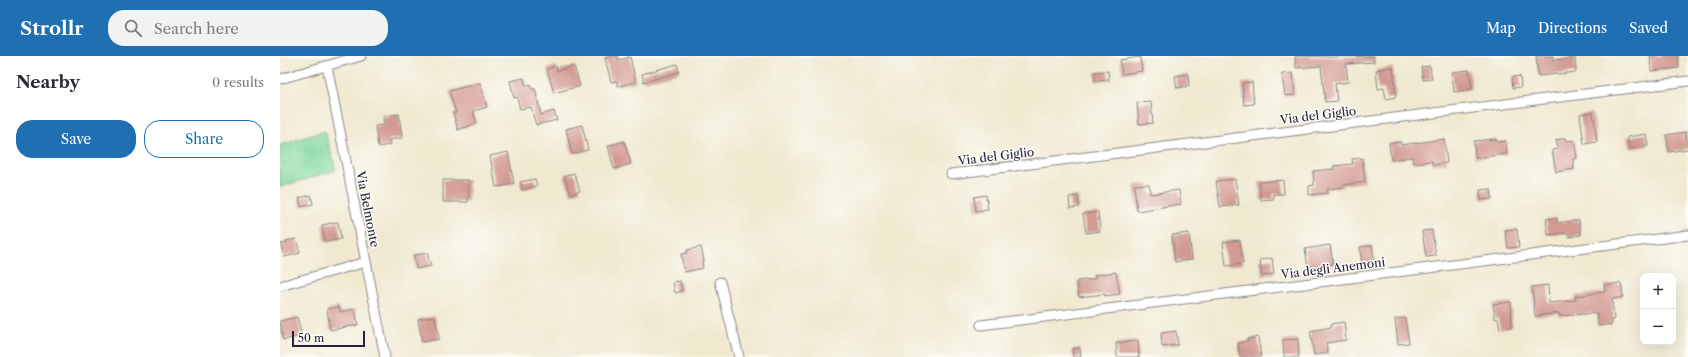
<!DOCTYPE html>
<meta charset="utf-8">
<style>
:root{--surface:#fff;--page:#f2f2f3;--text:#2b2b33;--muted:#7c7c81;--line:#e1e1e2;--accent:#1f6fb2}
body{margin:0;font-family:"Libre Caslon Text",serif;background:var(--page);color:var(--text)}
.controls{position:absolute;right:12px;bottom:12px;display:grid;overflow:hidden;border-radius:8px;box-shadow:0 4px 16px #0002}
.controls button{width:36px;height:36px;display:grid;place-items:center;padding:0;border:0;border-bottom:1px solid var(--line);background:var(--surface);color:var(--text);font:20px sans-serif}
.scale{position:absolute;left:12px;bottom:10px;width:73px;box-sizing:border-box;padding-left:4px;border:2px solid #22223b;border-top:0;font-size:11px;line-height:14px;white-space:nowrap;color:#22223b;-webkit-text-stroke:3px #fdfcf7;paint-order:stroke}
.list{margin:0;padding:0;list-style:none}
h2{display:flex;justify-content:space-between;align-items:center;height:52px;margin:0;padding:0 16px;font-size:17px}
h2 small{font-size:13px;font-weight:400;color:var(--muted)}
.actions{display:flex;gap:8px;padding:12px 16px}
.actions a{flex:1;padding:9px 0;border:1px solid var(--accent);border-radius:16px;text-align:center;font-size:14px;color:var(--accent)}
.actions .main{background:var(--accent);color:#fff}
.icon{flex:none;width:22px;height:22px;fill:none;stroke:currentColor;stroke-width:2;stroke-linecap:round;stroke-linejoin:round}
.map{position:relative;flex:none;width:1408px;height:301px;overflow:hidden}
header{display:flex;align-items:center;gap:24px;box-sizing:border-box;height:56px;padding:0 20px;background:var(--accent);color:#fff}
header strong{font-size:19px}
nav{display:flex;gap:22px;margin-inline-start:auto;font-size:14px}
.search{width:280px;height:36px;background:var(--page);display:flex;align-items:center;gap:10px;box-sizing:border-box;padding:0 14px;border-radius:16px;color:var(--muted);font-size:15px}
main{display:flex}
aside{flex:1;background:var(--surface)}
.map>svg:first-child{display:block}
.green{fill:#7ed79d;stroke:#507c6c}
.building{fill:#d29a91}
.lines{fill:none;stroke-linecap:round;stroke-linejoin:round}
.minor-casing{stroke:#898686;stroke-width:11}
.minor{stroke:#fff;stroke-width:9}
.labels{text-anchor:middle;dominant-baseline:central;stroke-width:3;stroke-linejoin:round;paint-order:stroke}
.street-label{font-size:12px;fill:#22223b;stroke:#fdfcf7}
</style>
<header>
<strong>Strollr</strong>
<div class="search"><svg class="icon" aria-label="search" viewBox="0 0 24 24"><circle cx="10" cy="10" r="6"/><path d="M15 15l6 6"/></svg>Search here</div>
<nav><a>Map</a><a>Directions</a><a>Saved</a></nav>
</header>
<main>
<aside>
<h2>Nearby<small>0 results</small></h2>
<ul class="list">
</ul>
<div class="actions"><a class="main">Save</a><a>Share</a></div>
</aside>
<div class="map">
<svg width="1408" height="301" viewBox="0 0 1408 301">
<rect width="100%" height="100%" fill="#fdfcf7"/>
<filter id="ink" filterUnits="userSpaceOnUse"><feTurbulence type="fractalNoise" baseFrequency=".025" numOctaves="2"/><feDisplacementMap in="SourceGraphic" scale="8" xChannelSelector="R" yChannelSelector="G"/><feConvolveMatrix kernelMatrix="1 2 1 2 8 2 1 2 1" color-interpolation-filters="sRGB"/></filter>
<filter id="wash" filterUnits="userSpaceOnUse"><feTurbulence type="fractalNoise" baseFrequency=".012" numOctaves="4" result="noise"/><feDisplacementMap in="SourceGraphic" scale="16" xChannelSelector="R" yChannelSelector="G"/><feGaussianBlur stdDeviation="0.9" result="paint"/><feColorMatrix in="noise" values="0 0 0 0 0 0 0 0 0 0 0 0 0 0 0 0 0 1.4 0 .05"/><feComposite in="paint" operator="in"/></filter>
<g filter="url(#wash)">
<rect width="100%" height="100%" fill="#f0e9d0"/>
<path class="green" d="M45,75l11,39 -56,17v-42z"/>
<g id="blocks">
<g class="building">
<path d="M334,0h4l1,4 11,-3 6,25 -18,4 -1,-5 -6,1 -6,-24z"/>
<path d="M1015,0l37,1 42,-1v6l-28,2 2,18 -13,2 2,17 -12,1 -4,-36 -25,2z"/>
<path d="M1256,0h17v4l22,-2 1,14 -38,4z"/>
<path d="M1370,0h28l1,12 -28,3z"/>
<path d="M860,1l2,14 -20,3 -2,-14z"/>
<path d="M397,8l2,8 -35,10 -2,-8z"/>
<path d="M276,10l1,5 17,-5 6,20 -26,7 -7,-24z"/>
<path d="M1150,10l2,13 -9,1 -2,-13z"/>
<path d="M1113,11l3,30 -10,2 -2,-11 -6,1 -2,-19z"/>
<path d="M1189,14l3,19 -18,3 -2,-20z"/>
<path d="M828,15l1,9 -14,1v-9z"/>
<path d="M1013,17l2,22 -10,1 -3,-22z"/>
<path d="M908,18l1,12 -12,2 -2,-12z"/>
<path d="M1240,20l1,11 -8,1 -1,-11z"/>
<path d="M244,22l2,8 4,-1 2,4h3l6,26 13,-4 3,9 -21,5 -5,-18 -11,2 -3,-12 -3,1 -4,-17z"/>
<path d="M972,26l2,22 -10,1 -2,-22z"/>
<path d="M200,27l7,24 -14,4 4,12 -19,7 -5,-17h3l-7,-22z"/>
<path d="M871,46l2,21 -14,1 -2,-21z"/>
<path d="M1313,56l4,30 -13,2 -4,-30z"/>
<path d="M119,58l3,24 -13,2 1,5 -12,2 -3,-21 9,-1 -1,-9z"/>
<path d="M302,69l6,25 -16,4 -6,-25z"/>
<path d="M1406,76l2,17 -19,3 -3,-17z"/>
<path d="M1366,78l2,12 -18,3 -3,-12z"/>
<path d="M1285,82l1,3 8,-1 3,18 -4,1 1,10 -18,3 -4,-22 6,-1 -2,-9z"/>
<path d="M1164,83l3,24 -14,2 -1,-4 -19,2 -1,-6 -21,3 -2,-17 12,-1v3z"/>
<path d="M1216,83l1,3 9,-1 1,13 -32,4 -1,-17z"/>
<path d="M344,85l7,23 -17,5 -6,-23z"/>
<path d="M228,96l6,32 -18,3 -6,-31z"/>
<path d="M1082,102l3,24 -22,3v2l-16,2v4l-18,2v-9l5,-1 -1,-14 21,-2 -1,-3 20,-2 -1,-5z"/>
<path d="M294,117l6,18 -9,3 -7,-18z"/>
<path d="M255,123l2,7 -15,4 -2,-8z"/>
<path d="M955,123l4,26 -19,2 -4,-26z"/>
<path d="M163,124h26l-1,22h-25z"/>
<path d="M1003,124l1,14h-11l1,5 -13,1 -2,-18z"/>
<path d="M869,128l1,10 29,-4 2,14 -44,7 -3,-26z"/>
<path d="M1211,133l1,10 -11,1 -1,-10z"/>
<path d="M31,139l2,9 -12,3 -2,-9z"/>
<path d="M706,139l2,14 -12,2 -2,-14z"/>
<path d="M798,140l1,11 -9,1 -1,-11z"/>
<path d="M818,156l2,19 -14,2 -3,-19z"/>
<path d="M1277,162v5l22,-3 2,15 -12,2 -1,-4 -20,2 -2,-16z"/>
<path d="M58,166l3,17 -16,3 -3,-17z"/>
<path d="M1237,173l2,18 -11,1 -3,-18z"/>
<path d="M1152,174l4,26 -10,1 -4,-26z"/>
<path d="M909,177l3,26 -17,3 -3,-27z"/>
<path d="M16,183l4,14 -16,4 -3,-13 6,-1 -1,-2z"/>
<path d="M960,184l3,24 -17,2 -3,-24z"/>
<path d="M1050,189l3,19 -25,3 -3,-18z"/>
<path d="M1092,189l3,21 -13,1 -2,-20z"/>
<path d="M421,191l3,13 -2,1 1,7 -19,4 -3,-18 6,-1v-3z"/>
<path d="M147,197l4,13 -15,3 -2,-14z"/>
<path d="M992,202l2,16 -12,2 -2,-16z"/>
<path d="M836,216l4,22 -15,2v-2l-26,3 -2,-16 18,-2v-4z"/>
<path d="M400,225l2,10 -7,2 -2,-11z"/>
<path d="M1341,227l2,14 -11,2 2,21h-3l1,4 -14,2 -1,-13 -38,3v-3l-24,3 -3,-29 16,-2 1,18 27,-3 -1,-4 30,-4 -1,-7z"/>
<path d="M1231,246l1,25 -12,2 -2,-11 -3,1 -2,-15z"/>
<path d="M59,251l1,5 15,-3 3,16 -28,5 -3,-21z"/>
<path d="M155,260l4,23 -17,3 -4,-23z"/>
<path d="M17,261l5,19 -19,4 -3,-19z"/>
<path d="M1125,262l4,25 -11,1 -3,-25z"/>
<path d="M1064,266l2,18 -20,3 2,10 -14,2 -4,-24 21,-4v-3z"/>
<path d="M896,275l2,14 -16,2 -1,-14z"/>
<path d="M978,281l3,20h-10v-1l-11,1 -2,-14 10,-2v-2z"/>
<path d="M1018,283l1,18h-15l-1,-17z"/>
<path d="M858,285l1,16h-22l-1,-14z"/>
<path d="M800,292l1,9h-8l-1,-8z"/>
</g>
</g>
</g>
<g filter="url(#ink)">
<use href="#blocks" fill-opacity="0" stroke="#898686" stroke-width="1"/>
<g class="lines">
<g class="minor-casing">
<g id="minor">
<path d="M47,10l58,291"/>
<path d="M0,23l81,-23"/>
<path d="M671,118l737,-93"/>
<path d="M440,226l19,75"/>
<path d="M0,230l86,-24"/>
<path d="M701,269l707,-90"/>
</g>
</g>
<use href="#minor" class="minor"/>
</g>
</g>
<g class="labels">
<g class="street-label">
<text transform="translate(1038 59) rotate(-7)">Via del Giglio</text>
<text transform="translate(716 100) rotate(-7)">Via del Giglio</text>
<text transform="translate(88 153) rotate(79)">Via Belmonte</text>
<text transform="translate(1053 212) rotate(-7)">Via degli Anemoni</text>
</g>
</g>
</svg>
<div class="controls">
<button>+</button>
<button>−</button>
</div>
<div class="scale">50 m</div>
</div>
</main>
